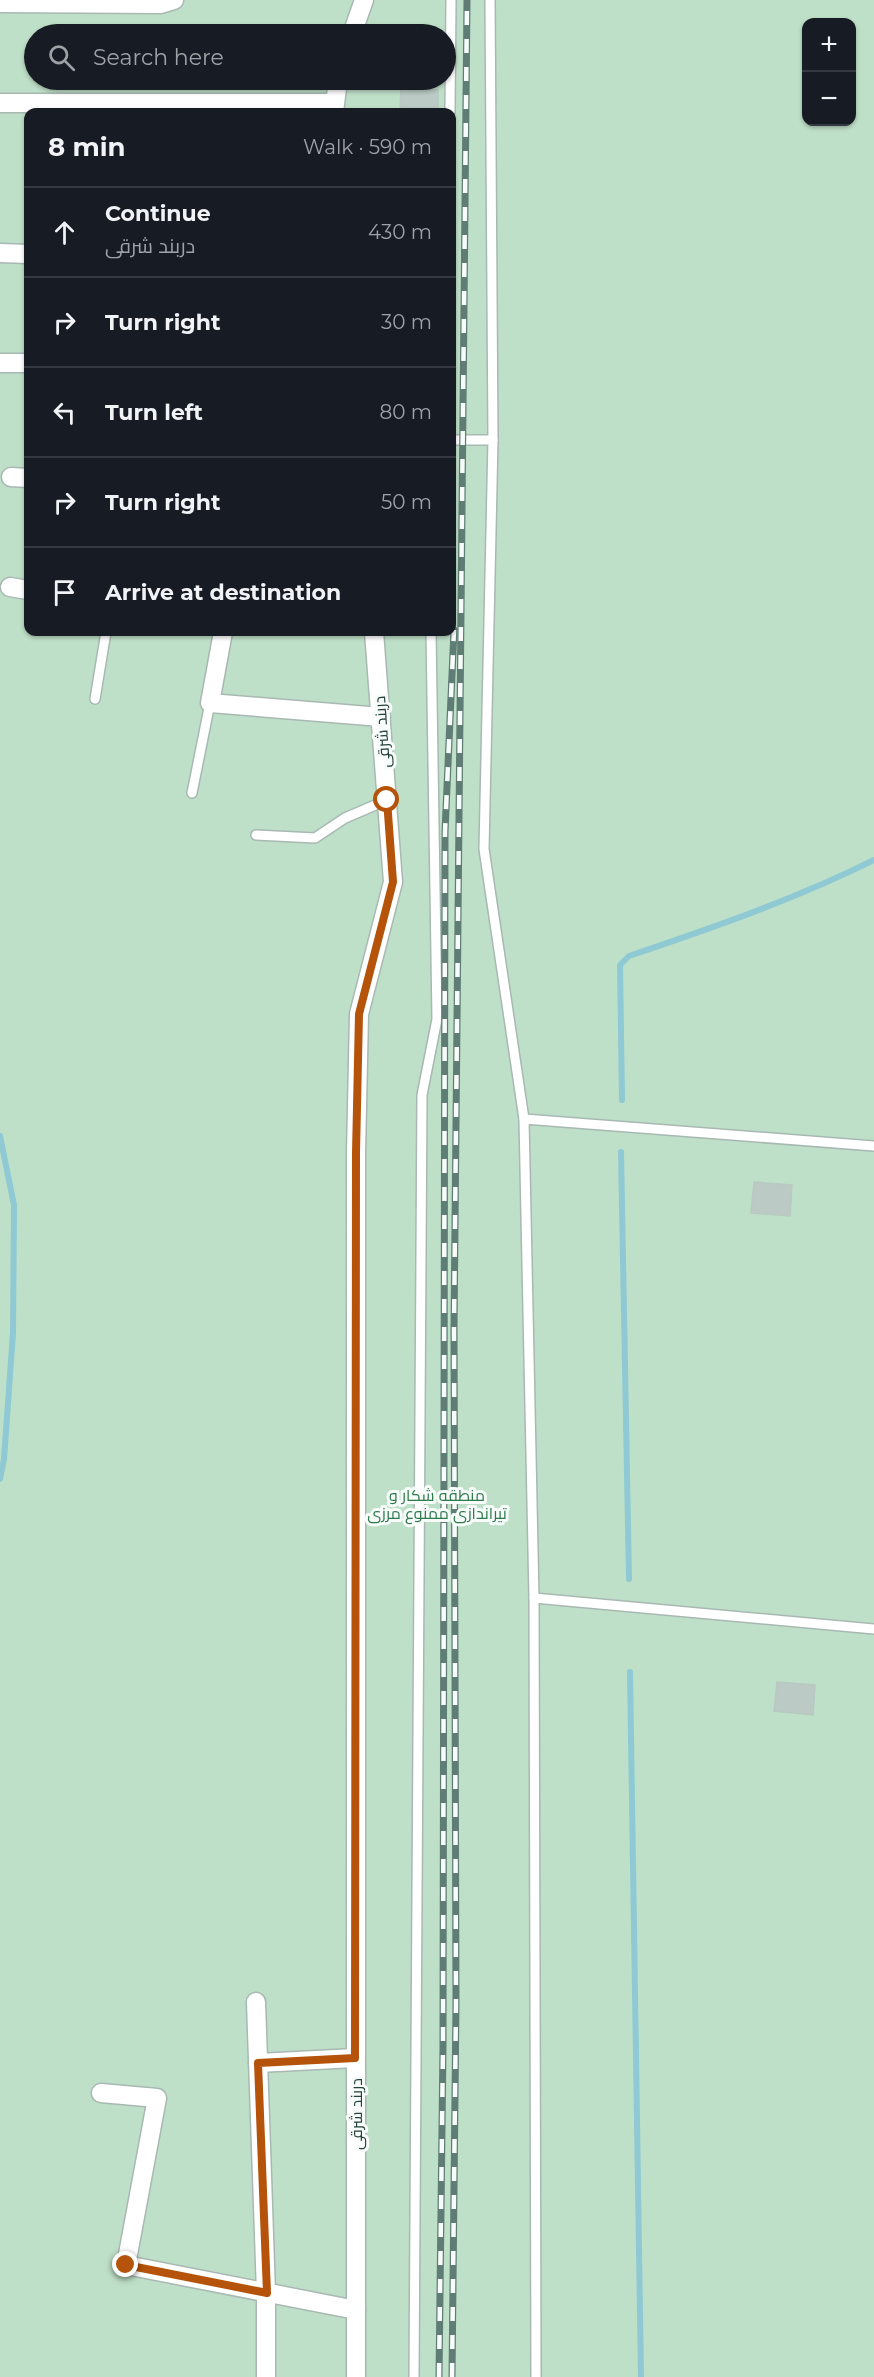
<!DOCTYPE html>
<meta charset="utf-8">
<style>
:root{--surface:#171b24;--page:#20242c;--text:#f1f3f6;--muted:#9ea1a6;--line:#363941}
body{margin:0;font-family:Montserrat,Cairo,sans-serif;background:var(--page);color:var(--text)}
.controls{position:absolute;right:18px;top:18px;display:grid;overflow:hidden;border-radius:12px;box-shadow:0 2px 4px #0004}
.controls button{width:54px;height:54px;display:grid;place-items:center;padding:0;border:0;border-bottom:2px solid var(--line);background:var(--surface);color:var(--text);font:30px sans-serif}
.stop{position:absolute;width:18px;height:18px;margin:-14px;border:4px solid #b45309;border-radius:50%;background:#fff}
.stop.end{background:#b45309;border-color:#fff;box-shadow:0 2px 6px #0008}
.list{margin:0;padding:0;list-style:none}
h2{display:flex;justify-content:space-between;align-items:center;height:78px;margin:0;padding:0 24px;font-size:26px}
h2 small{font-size:20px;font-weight:400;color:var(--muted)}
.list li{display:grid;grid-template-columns:39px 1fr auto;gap:18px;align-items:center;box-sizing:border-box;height:90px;padding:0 24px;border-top:2px solid var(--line)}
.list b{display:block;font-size:22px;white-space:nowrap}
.list p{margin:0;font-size:20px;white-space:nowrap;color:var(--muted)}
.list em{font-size:20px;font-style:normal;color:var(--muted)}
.icon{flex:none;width:33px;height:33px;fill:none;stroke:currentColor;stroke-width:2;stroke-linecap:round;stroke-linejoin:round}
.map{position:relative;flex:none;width:874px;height:2377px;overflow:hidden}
.search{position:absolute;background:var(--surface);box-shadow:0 2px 4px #0004;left:24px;top:24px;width:432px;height:66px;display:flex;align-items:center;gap:15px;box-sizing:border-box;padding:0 21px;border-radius:33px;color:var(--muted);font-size:22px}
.panel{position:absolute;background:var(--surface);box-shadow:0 2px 4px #0004;left:24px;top:108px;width:432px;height:528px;border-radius:12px}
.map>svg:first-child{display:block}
.green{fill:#bfe0c8;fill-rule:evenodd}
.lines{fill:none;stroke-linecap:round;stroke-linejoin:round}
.stream{stroke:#8ec9d4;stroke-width:6}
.building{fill:#bbcac4;stroke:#b8c9c2;stroke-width:1.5}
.service-casing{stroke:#a8b8b2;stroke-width:12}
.minor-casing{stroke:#a8b8b2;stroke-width:21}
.service{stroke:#fff;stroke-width:9}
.minor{stroke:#fff;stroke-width:18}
.rail-casing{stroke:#5f7d75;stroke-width:7}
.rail{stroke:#f7fbf9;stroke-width:4.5;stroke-dasharray:14;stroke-linecap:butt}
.route{stroke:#b45309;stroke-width:8}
.labels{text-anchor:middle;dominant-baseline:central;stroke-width:6;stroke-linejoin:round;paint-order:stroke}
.street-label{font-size:16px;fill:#24423a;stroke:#f7fbf9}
.park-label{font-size:16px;fill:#2d7a4b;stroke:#f7fbf9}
</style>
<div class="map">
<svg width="874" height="2377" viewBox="0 0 874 2377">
<rect width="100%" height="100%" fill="#e6efeb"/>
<path class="green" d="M0,0h874v2377h-874zM806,22h46v100h-46zM34,34h412v46h-412zM28,112h424v520h-424z"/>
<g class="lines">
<g class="stream">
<path d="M622,1100l-2,-135 9,-9c83,-28 167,-57 245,-96"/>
<path d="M0,1136l14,69 -1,128 -9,126 -4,20"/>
<path d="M621,1152l8,427"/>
<path d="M630,1672l11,705"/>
</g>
</g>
<g class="building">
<path d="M401,88l37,2v22h-38z"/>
<path d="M754,1182l38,3 -2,31 -39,-3z"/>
<path d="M777,1682l38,3 -2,30 -39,-4z"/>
</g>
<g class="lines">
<g class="service-casing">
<g id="service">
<path d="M490,0l3,440 -9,409 40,270"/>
<path d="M450,112l1,-112"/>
<path d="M452,440h41"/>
<path d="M95,699l11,-67"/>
<path d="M192,793l18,-90"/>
<path d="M256,835l59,3 30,-20 42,-18"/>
<path d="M534,1598l-10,-479 350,27"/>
<path d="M414,2377l8,-1282 15,-76 -6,-387"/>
<path d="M536,2377l-2,-779 340,31"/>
</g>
</g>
<g class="minor-casing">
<g id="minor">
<path d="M0,3l161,1 13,-4"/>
<path d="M352,34l12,-34"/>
<path d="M0,103h334"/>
<path d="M334,112l4,-32"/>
<path d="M0,253l28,1"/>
<path d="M0,363h28"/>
<path d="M11,477l17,1"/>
<path d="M10,587l18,3"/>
<path d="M223,632l-13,71 171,14"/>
<path d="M256,2002l10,291v84"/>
<path d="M258,2063l97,-5"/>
<path d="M101,2093l56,5 -31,167 230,45"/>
<path d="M356,2377v-1224l3,-139 34,-132 -19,-250"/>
</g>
</g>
<use href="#service" class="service"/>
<use href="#minor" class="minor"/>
<g class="rail-casing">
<g id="rail">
<path d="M439,2377l4,-332 2,-1213 9,-202"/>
<path d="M452,2377l4,-374 -2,-674 13,-1329"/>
</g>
</g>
<use href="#rail" class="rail"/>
</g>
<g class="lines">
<path class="route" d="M126,2265l141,28 -9,-230 97,-5 1,-905 3,-139 34,-132 -6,-82"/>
</g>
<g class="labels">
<g class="street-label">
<text transform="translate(382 732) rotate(-94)">دربند شرقی</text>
<text transform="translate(356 2114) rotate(-90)">دربند شرقی</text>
</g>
<g class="park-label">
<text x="437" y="1495">منطقه شکار و<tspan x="437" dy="18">تیراندازی ممنوع مرزی</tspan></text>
</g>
</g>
</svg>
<div class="controls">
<button>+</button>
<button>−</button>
</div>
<div class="stop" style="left:387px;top:800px"></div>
<div class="stop end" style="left:126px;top:2265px"></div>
<div class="search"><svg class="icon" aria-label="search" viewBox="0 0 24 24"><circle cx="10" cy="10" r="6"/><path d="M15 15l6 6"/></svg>Search here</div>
<section class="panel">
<h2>8 min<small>Walk · 590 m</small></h2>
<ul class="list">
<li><svg class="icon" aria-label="ahead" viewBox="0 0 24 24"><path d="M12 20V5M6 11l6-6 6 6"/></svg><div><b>Continue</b><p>دربند شرقی</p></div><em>430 m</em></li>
<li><svg class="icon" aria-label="right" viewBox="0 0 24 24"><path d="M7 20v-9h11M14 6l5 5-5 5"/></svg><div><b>Turn right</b></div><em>30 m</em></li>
<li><svg class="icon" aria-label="left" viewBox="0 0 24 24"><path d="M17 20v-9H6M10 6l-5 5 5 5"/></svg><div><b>Turn left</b></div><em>80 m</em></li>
<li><svg class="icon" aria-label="right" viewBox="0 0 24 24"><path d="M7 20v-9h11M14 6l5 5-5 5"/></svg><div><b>Turn right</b></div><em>50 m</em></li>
<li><svg class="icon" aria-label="arrive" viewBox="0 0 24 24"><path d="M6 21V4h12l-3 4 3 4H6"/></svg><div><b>Arrive at destination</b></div></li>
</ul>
</section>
</div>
